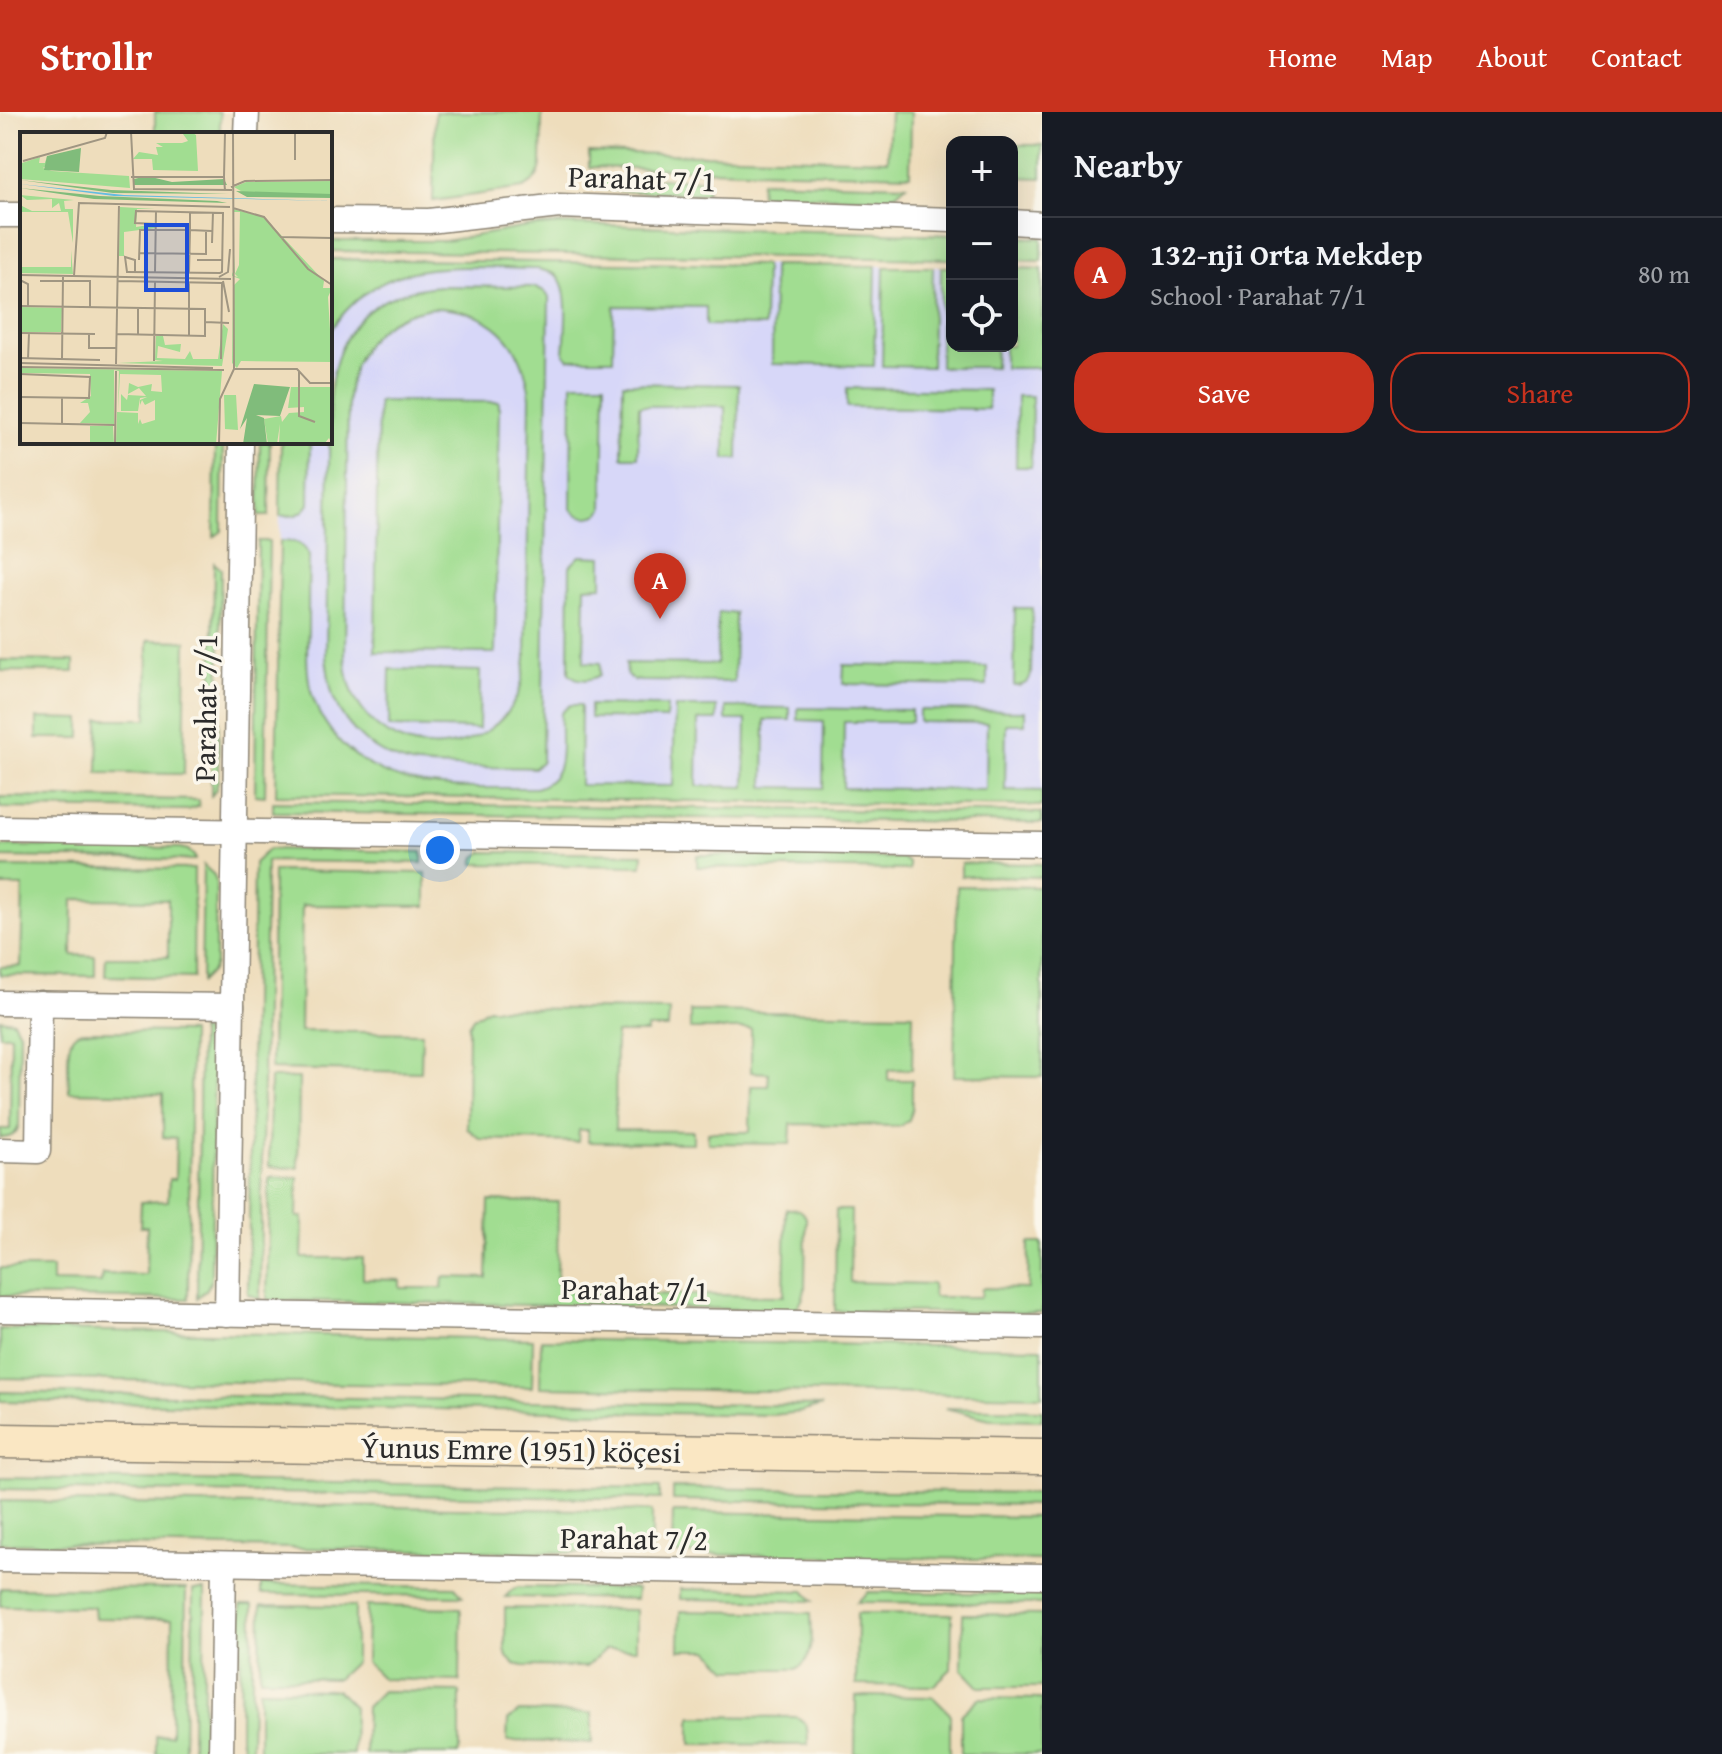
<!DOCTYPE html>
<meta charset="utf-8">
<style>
:root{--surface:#171b24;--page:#20242c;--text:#f1f3f6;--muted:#9ea1a6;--line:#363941;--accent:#c8321e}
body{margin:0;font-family:"Gentium Book Plus",serif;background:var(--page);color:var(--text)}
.controls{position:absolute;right:24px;top:24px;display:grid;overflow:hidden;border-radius:16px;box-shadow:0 8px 32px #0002}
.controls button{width:72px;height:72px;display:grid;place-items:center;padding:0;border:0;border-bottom:2px solid var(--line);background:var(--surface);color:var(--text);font:40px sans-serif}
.you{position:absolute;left:440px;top:738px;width:28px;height:28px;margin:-20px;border:6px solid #fff;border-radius:50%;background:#1a73e8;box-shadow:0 0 0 12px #1a73e833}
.badge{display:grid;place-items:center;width:52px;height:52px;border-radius:50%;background:var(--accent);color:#fff;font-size:26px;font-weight:700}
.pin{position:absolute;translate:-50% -66px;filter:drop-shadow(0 2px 4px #0008)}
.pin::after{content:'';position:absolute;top:42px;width:28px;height:24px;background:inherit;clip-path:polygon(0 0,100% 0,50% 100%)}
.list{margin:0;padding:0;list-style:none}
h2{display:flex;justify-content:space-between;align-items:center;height:104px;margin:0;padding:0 32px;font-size:34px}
h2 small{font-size:26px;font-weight:400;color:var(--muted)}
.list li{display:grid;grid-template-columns:52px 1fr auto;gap:24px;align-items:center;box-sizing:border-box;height:112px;padding:0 32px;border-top:2px solid var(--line)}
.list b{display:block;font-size:30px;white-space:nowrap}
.list p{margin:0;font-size:26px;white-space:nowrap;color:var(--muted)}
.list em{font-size:26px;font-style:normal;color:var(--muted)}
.actions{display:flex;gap:16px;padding:24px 32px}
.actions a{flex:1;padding:18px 0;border:2px solid var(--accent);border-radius:32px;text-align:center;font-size:28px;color:var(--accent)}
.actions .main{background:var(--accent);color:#fff}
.icon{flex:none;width:44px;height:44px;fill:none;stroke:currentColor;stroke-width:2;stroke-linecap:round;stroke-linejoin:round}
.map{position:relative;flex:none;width:1042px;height:1642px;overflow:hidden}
header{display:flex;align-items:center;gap:48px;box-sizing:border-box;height:112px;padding:0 40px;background:var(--accent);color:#fff}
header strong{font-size:38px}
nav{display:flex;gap:44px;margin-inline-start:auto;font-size:28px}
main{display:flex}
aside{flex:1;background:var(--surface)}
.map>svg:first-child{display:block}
.built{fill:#d7d7f8}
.green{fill:#a1dd91;stroke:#66845e;stroke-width:2;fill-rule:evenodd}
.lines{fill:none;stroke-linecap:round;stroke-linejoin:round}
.street-casing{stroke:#8c8474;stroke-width:27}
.secondary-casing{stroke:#8c8474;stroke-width:37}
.street{stroke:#fff;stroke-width:24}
.secondary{stroke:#fae7c3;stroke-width:34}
.labels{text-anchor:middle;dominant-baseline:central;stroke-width:7;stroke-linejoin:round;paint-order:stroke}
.street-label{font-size:30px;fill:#2b2b2b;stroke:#fbf7ec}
.inset-road{fill:none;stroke:#a09682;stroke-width:2}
.view{fill:#1d4ed8;fill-opacity:0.15;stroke:#1d4ed8;stroke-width:4}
.inset-edge{fill:none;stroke:#2b2b2b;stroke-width:4}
</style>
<header>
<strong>Strollr</strong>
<nav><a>Home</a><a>Map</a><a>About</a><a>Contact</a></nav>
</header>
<main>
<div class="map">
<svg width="1042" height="1642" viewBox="0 0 1042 1642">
<rect width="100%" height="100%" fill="#fbf7ec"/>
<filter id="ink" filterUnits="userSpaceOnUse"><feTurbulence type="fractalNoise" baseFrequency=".0125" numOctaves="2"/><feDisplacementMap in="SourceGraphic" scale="16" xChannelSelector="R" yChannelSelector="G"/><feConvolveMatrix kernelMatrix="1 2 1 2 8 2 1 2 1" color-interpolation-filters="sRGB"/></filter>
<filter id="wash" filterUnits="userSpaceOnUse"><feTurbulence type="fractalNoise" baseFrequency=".006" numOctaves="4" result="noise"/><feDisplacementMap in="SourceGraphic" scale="32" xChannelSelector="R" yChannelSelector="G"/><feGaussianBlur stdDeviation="1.8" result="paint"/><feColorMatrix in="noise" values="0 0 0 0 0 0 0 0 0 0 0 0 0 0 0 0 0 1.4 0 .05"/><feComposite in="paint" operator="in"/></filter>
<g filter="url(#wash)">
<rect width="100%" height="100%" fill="#eeddbc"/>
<path class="built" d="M330,146l622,9v79h60v-78h30v538l-766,-11 5,-353h49z"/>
<g class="green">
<rect x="155" y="0" width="65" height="22"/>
<path d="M435,0h107l-1,53c-2,11 -8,19 -18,23l-90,13z"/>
<path d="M890,0h21l-1,63 -321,-8v-15l299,8z"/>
<path d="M1012,33h30v33l-30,-1z"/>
<path d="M588,65l119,3v14l-93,-3 -13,-2 -11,-7z"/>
<path d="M761,69l145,4 -10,9 -13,4 -123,-3z"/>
<path d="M564,112l388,11v24l-622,-8v-10h115l81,-14z"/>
<path d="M1012,125l30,1v23l-30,-1z"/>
<path d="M330,147l435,6 -1,61 -58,-1v-18l-92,-1 -1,53h-44l-5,-5c1,-19 7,-65 -7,-78 -5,-5 -13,-5 -19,-7 -82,-1 -155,-17 -208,62z"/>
<path d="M773,153l103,1 -2,100 -102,-2z"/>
<path d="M884,155h49l-2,100 -49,-1z"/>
<path d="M941,155h11v79h44l-1,21h-55z"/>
<path d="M1012,156l30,1v99h-38v-22h8z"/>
<path d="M440,174l96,1 8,4 5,6 -7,464 -8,7c-24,-1 -49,-1 -74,-1 -16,-1 -33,0 -49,-3 -34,-8 -64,-33 -77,-65 -5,-14 -6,-28 -8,-42l4,-265c8,-66 43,-101 110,-106zM431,196c59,0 93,32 99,90l-4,260c-2,13 -3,25 -8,36 -27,63 -120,71 -157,14 -11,-16 -14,-33 -16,-52l3,-260c7,-51 32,-79 83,-88z"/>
<path d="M572,271h33l-2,126c-7,11 -24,10 -32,0z"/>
<path d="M623,271l116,2 -1,74h-13v-53h-86l-1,51h-16z"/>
<path d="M847,276l141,2v19l-141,-2z"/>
<path d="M1017,284h15l-1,71h-15z"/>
<path d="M378,289l121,1 -4,251 -120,-1z"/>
<path d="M215,330h8l-1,89 -8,6z"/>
<path d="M260,330h10l-1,74h-10z"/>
<path d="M281,330h29l-1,62c-7,12 -16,12 -29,12z"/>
<path d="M258,429h11l-4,255 -10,-1z"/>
<path d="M280,429c14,0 23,0 29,15 -1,25 -1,50 -1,74 -1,19 -2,38 2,56 3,17 13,35 24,49 51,62 129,52 201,53 35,-9 24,-46 26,-75l9,-8h11l-1,80 93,1 2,-79h42v13h-19l-1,66 48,1 1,-67h-20v-13l64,1v12h-25l-1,67 59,1 1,-67 -26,-1v-12l113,2v12h-67l-1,66 143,2 1,-67 -68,-1v-12l106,1v13h-19l-1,66 37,1v15l-766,-11z"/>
<path d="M580,444l22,1v29l-17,1 -1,75 17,1 -1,12c-9,6 -24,7 -31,-2l1,-107z"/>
<path d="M214,451l7,6 -3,212 -3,10 -4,5z"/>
<path d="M1015,496h17l-1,67c-3,9 -9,11 -17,11z"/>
<path d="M718,501h17l-1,69 -93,-1 -7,-1 -7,-5 -1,-12 91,1z"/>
<path d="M148,528l38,1 -2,133 -86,-1 1,-54h48z"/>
<path d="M0,548l74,1v11l-74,-1z"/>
<path d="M844,553l143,2v19l-144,-2z"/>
<path d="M390,557l90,2 -1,58 -90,-2z"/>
<path d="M590,593l77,1 -1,13 -76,-1z"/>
<path d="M37,606l44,1v19h-44z"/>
<path d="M0,685l199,3v6l-11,4 -188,-2z"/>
<path d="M273,690l769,11v10l-769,-11z"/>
<path d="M0,734l180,2 8,2 7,7v3l-195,-3z"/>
<path d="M269,737l153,3v11l-156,-2 -6,438 -12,-5 6,-431z"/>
<path d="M483,740l160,2 -1,12 -168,-2 2,-7z"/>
<path d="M697,743l205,3 7,5v7l-212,-3z"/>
<path d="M961,751l81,1v13l-81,-1z"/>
<path d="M203,753l11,10 2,6 -1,83 -4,8 -10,10z"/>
<path d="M0,755l194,2 -1,109 -88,-2 1,-19h62v-57l-95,-1 -1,56 23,1v20l-95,-1v-8l21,-1 2,-80h-23z"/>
<path d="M273,759l153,2v33l-124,-1 -2,126 122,2 -1,39 -150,-3z"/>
<path d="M957,774l85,1v190l-88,-1z"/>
<path d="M488,896l181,2 -1,18h-21v5h-31l-1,97 78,1v12l-105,-1v-12h-9l-1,12 -98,-3 -13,-11 1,-102 5,-8z"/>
<path d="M690,899l223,3 -1,55 -24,1v10h24v29l-3,11 -9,6 -109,-2 -1,20 -82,-1v-11h42l1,-46h17l1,-13 -18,-1v-43h-61z"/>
<path d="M0,907l13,2 7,13 -1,90c-2,11 -8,14 -19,14v-9h10l1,-94h-11z"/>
<path d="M200,917l11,9 3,6 -3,236 -4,9 -10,9z"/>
<path d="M86,919l105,1 -3,267 -188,-3v-28h52v14l49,1 1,-9 44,1 1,-48h-7l1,-25 27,-1 1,-22h6l1,-41 -13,-1v-43l-94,-2c0,-12 -4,-50 5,-57 4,-4 8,-4 12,-4z"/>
<path d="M270,966h29l-1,90 -29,-1z"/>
<path d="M269,1065l29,1 -1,39h6l-1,41h61v21l37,1v8h42l1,-11 44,1 2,-77 69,1 -1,81 14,1v9l213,3 2,-87c9,0 16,-1 20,9l-1,72 -3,10 -5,7 -12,3 -518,-10z"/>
<path d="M836,1098h15l-1,72 83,2v13h48l1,-9 46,1 1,-46h13v70l-207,-2z"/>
<path d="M0,1217l533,10 -1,48 -532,-9z"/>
<path d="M541,1227l501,9v48l-502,-9z"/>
<path d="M0,1280l822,14 -21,6 -29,3 -772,-14z"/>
<path d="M945,1296l97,2v10l-52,-1z"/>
<path d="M0,1366l660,10v11l-660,-10z"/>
<path d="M673,1376l369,5v12l-369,-5z"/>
<path d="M0,1389l652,10v43l-652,-11z"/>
<path d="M673,1400l369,5v43l-370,-6z"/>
<path d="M261,1472l194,3 8,9 -202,-2z"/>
<path d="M518,1475l119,2 -1,10 -131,-2 6,-6z"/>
<path d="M0,1476l186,1 -2,165h-28v-18l15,-1 1,-116 -77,-1 -1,-11 -94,-1z"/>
<path d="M680,1477l124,2 9,10 -133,-2z"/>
<path d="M193,1478h12l-2,164h-11z"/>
<path d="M868,1480l174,2v10l-185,-2z"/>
<path d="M241,1493h12l-2,149h-6l-5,-16z"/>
<path d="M261,1493l94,1v56l-18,17 -77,-1z"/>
<path d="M367,1494l94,2 -1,73 -77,-2 -17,-17z"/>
<path d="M505,1496l131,2v39h-30l-20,18 -62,-1 -10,-2 -7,-7 -2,-9z"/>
<path d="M680,1499l131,2c0,19 6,47 -15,56h-68l-19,-19h-30z"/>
<path d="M857,1501l95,1 -1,55 -18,17 -77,-1z"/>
<path d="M963,1502l79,1v72h-63l-17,-18z"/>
<path d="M259,1577l78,1 17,17 -1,47h-94z"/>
<path d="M382,1579l78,1v56l-2,6h-93l1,-47z"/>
<path d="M856,1584l77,1 17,17v40h-95z"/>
<path d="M979,1586l63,1v55h-81v-39z"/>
<path d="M519,1600l73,1v30l-85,-2 1,-21z"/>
<path d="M691,1604l105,1c13,5 12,16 12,28l-117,-1z"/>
</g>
</g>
<g filter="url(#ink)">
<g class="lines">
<g class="street-casing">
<g id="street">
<path d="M246,22l1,-22"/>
<path d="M0,103h22"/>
<path d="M330,108l99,1 130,-15 393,14"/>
<path d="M1012,110l30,2"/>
<path d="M0,716l1042,16"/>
<path d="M0,891l232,3"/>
<path d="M0,1038l38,1 2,-148"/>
<path d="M0,1198l1042,17"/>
<path d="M227,1202l14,-872"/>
<path d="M0,1448l1042,16"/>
<path d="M221,1642l3,-190"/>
</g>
</g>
<g class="secondary-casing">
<path id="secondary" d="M0,1329l1042,16"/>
</g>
<use href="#street" class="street"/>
<use href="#secondary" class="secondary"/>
</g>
</g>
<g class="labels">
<g class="street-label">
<text transform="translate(642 66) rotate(2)">Parahat 7/1</text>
<text transform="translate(205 596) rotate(-89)">Parahat 7/1</text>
<text transform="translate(635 1177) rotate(1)">Parahat 7/1</text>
<text transform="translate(521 1337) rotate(1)">Ýunus Emre (1951) köçesi</text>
<text transform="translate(634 1426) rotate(1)">Parahat 7/2</text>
</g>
</g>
<g transform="translate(20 20)">
<rect width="312" height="312" fill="#eeddbc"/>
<path d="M171,0l5,3 2,36 -45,-1 -1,-11h-19l6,-7 19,3 -2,-8h7l-7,-4h26l6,-2 -5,-7zM27,24l-1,10 -3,2 9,3 77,5 1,12 -110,-9 2,-16 18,-6 -1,6h6zM312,49v13h-86l-12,-7 12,-5zM0,63l54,5 -10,1 1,8h8v34l-5,-31h-48v-7l12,6h29l-2,-8 -7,5v-9l-25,1zM100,75l35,2h-18l-1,18 19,-3v4l-31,4v24h-5zM213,77l31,8 60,64 -1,7h9l-4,9 4,65 -91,-1 -4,7 -5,-5 1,-77 7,-7 -8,-3v-4l2,4 4,1 -3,-3 -2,-3v-35l2,38 4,-9 1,-53h-6l-1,18zM51,118l2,24 -53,-1v-6h51zM0,175l42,1 -1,24h-41zM203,192l5,5 -6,37 -104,-3 45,-2 -8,-1 1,-24h7l2,9 16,-1 -1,8 -22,-6 -1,12 28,1 5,-8 3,8h25zM0,236l202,3 -6,73h-100l1,-32 21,1v11l2,-5 2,5 13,-4v-20l-10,5 -3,-5 -2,5v-5l7,-3 -7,1 -2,13h-17v-17l6,6 1,-5 18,1 -7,-8 -11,6 1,-11 9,4 14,-3 -1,7 11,1 -1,-17 -41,-1 -2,37 1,-40 -5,-1v54l-34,-1 10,-11 -2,-9h-8l11,-7 -1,-22 -70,-1zM271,255h41v57l-3,-6 -5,6h-45l1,-20 -3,20h-9l-4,-25 17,-3 1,6 7,-9 15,-1v-5l-16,1zM204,263h12l2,35 -13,-1zM70,294h23l1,18h-24z" fill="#a1dd91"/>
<path d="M61,16l-2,24 -35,-2 3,-14zM127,44l25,6 52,-3 3,6h-93v-6zM0,48l91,10 118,4 -116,-1zM0,56l80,8 117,5 10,2 -133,-4zM216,59l96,3v4l-85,-1zM234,252l36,3 -10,29 -24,-1 8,3 3,26h-24l4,-26 -7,11z" fill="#80bc7b"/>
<path d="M0,52l104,11 208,6 -218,-5z" fill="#63bce1"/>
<path class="inset-road" d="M111,0l3,57 98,1M275,28v-28M3,29l82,-23 2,-6M111,45h93l1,14M204,45l1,-45M211,55l14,-6 87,-1M213,76l31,9 44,52 24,16M170,80v18l22,1M260,105l52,1M192,111l1,-31M119,121l67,1v-23M119,128l1,-30h50l-1,43M177,128h25M115,140v-12l-10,-3 2,15h1l92,1 2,-1 1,-59 -87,-2 -1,12 21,1M135,140l1,-61M0,143l211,4M54,144l5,-73 151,4M199,145l9,-5 2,-23M0,148l8,4v22M20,149h50v26M98,149l104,2 -1,76M203,149l6,31M0,174l185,3v27l-88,-2M185,190l24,1M0,201l75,1M69,202v14h27M118,203v-27M169,204v-53M0,226l80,2M8,227l1,-26M42,227l1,-83M134,229l1,-79M0,231l193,5M96,232l3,-160M0,235l204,3M214,237h63l13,14h22M279,240v44l16,6M0,242l70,3 -1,21 -69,-1M0,291l95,2M42,292v-27M95,312l1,-73M199,312l1,-45 14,-30 -1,-237"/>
<path class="view" d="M126,93h41v65h-41z"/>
<rect width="312" height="312" class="inset-edge"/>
</g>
</svg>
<div class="controls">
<button>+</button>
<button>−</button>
<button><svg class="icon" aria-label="locate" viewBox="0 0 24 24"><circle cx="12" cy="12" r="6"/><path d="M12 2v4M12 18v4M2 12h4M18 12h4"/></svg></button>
</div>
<div class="you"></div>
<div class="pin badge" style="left:660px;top:507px">A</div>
</div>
<aside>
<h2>Nearby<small></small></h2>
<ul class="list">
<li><span class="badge">A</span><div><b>132-nji Orta Mekdep</b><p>School · Parahat 7/1</p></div><em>80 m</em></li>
</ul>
<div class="actions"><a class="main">Save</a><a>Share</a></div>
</aside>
</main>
